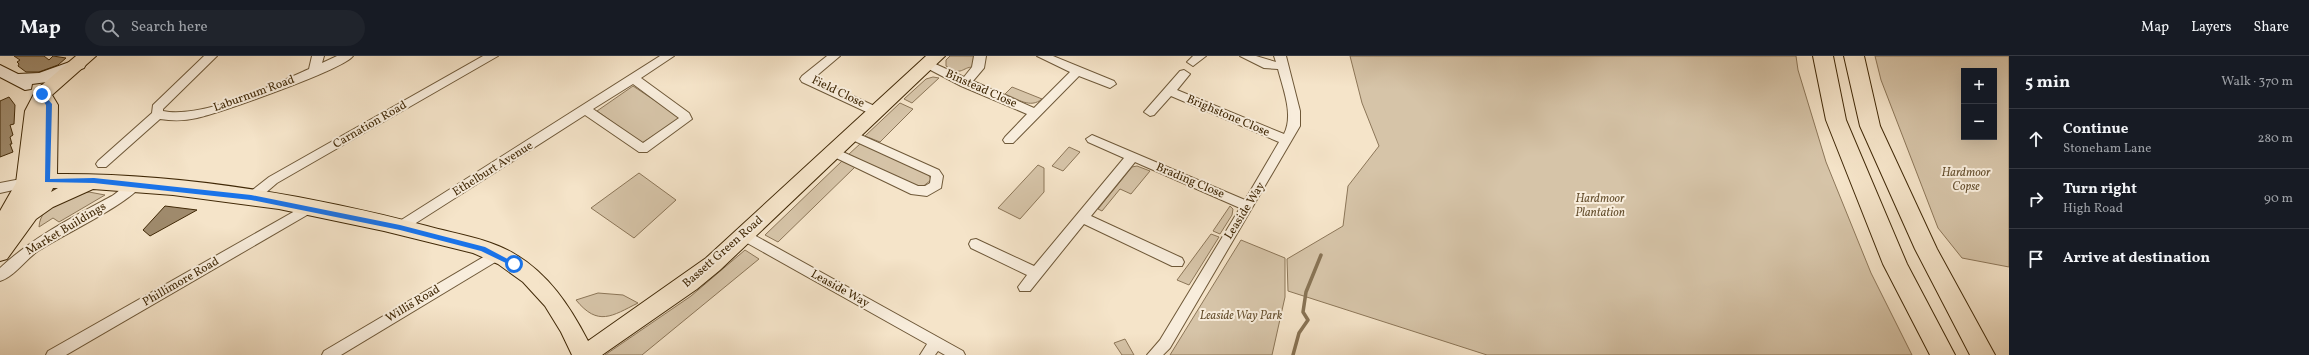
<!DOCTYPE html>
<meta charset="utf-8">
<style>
:root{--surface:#171b24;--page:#20242c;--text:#f1f3f6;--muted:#9ea1a6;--line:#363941}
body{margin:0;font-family:Vollkorn,serif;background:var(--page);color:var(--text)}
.controls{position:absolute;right:12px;top:12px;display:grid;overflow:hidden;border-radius:0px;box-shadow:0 4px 16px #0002}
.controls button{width:36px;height:36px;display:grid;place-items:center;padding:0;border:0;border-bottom:1px solid var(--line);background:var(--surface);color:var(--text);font:20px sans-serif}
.stop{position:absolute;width:12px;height:12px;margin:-9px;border:3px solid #1a73e8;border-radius:50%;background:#fff}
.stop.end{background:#1a73e8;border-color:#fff;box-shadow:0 1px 4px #0008}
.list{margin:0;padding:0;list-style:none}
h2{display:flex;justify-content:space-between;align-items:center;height:52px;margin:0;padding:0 16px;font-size:17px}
h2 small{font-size:13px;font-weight:400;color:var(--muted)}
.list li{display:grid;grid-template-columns:26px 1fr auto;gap:12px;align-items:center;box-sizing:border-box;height:60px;padding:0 16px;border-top:1px solid var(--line)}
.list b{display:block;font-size:15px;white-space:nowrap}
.list p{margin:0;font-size:13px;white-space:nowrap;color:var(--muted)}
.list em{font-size:13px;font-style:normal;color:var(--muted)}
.icon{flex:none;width:22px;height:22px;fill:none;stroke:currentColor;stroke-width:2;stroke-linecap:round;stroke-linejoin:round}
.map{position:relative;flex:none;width:2009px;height:299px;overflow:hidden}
header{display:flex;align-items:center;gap:24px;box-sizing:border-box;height:56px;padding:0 20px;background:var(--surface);border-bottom:1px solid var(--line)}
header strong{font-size:19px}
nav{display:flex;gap:22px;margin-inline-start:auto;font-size:14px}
.search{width:280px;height:36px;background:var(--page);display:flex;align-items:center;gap:10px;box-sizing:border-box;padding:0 14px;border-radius:22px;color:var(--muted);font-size:15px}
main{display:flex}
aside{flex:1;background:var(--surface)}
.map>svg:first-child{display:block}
.green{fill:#d6c4a8;stroke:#8c7658;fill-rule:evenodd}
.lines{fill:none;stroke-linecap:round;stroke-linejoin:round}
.stream{stroke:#887354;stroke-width:3.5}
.building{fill:#9f8a6c;stroke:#412907}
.street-casing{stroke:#6e5838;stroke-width:2}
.secondary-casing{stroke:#412907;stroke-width:2}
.primary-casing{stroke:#412907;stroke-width:2}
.highway-casing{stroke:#412907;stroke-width:2}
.street{fill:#f8eddc;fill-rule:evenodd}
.secondary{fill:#f8eddc;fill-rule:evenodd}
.primary{fill:#f5e4c9;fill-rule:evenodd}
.highway{fill:#f5e4c9;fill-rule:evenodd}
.route{fill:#1a73e8}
.labels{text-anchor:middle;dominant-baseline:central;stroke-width:4;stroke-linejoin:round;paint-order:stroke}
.street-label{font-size:12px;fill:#412907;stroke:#f8eddc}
.park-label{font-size:12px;font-style:italic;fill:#66502f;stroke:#f8eddc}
</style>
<header>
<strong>Map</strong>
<div class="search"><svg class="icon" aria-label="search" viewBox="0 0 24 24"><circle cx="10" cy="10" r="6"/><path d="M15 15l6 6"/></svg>Search here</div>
<nav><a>Map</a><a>Layers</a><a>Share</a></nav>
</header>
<main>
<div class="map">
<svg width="2009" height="299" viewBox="0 0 2009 299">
<rect width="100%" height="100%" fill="#f5e4c9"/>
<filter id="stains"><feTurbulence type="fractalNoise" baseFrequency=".005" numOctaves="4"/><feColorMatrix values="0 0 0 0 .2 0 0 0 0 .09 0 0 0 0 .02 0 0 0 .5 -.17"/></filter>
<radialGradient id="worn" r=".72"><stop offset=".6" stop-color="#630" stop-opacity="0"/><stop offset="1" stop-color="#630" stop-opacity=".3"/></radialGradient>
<g class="green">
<path d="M950,0h26l-3,11c-11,0 -11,10 -27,-1v-6z"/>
<path d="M1350,0h446l2,14 28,92 45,111 41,82h-425l-199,-64 -1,-32 56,-33 5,-40 31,-40 -17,-43z"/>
<path d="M1875,0h134v211l-47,-9 -24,-30 -57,-148zM1964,15h30v66h-30z"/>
<path d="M933,21l6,1 -27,25 -8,-4 22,-20z"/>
<path d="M633,30l48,32 -39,25 -45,-32z"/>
<path d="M1012,31l30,12c-12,10 -24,0 -37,-5z"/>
<path d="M900,47l13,6 -33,33 -15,-6z"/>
<path d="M861,87l68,32 2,5 -10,8 -73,-33z"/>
<path d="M1069,91l11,5 -17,19 -11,-5z"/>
<path d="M842,105l13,6 -77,75 -13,-7z"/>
<path d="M1038,109l6,3v24l-24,27 -22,-11z"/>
<path d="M1137,110l13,5 -19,23 -11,-5 -18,22 -4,-2 34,-42z"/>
<path d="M639,117l37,27 -42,38 -43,-30z"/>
<path d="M89,136l16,3 -46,27 -6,-4 -14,9c1,-23 31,-32 50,-35z"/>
<path d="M1230,150l3,3 -1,6 -12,19 -7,-3z"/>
<path d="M1211,178l8,3 -30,48 -12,-5z"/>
<path d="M1241,184l44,18v39l-13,58h-102z"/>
<path d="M745,194l14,9 -117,96h-37l86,-59z"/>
<path d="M598,237l25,2 15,8c-26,13 -40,24 -62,-3z"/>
<path d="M1125,283l9,16h-12l-8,-12z"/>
</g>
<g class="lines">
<path class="stream" d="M1293,299l6,-22 9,-13 -5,-8 3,-20 15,-37"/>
</g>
<g class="building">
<path d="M14,0h30l5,4 4,-4 13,2 -8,7 -19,7h-13l-8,-6 1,-2 -2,-2 3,-2z"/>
<path d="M9,41l6,8 -1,19 -4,1 3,10 -3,2 2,7h-2l3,8 -13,5v-56z"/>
<path d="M165,150l32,4 -47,26 -7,-6z"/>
</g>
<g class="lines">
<g class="street-casing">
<g id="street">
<path d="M204,0h13l-54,53v2c39,8 110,-26 146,-42l3,-13h12l-2,7 15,-7h16c-10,14 -134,57 -156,62 -13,3 -24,3 -37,1l-54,48h-8l-2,-3 2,-3 54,-48 1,-8z"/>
<path d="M483,0h15l-221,127 -21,18h-10l-1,-3 1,-3 23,-18z"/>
<path d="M660,0h14l-33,22 48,35 3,6 -45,33h-8l-54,-37 -180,115h-10l-2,-3 2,-3zM633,28l46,34 -36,25 -50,-34z"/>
<path d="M827,0h13l-26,22 67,31 2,3 -2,3h-8l-71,-33 -2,-3 2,-3z"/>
<path d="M974,0h12l-2,12 -11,13 61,27 36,-36 -33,-16h16l61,25 2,3 -6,4 -31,-12 -66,67h-8l-2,-3 2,-3 22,-23 -66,-28 -40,-21 2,-3h8l33,15 8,-10z"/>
<path d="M1193,0h13l-13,10 -6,-4z"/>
<path d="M1240,0h16l20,6 -2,-6h12l14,55v15l-130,222 -7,7h-16l13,-15 80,-132 -105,-46 -44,54 91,42 2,4 -2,4h-10l-88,-42 -54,67h-10l-2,-4 9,-12 -56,-27 -2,-4 2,-4 5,-1 58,27 90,-108 -36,-16 -2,-3 6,-4 153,65 34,-58 -108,-46 -17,19 -4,1 -6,-4 36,-41 4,-1 6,4 -13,16 107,44c10,-19 -1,-45 -6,-65l-14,-1z"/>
<path d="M852,75l87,39 4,6 -2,12 -14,8 -16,-2 -81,-39 -2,-3 6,-4 84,38h7l5,-3 1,-7 -83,-38 -2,-3 2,-3z"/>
<path d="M26,122l6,5 -1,3 -31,7v-10z"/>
<path d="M135,124l6,5c-10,18 -81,51 -103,66 -12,8 -24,26 -38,30v-13c33,-31 73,-51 112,-72 8,-5 14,-13 23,-16z"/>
<path d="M309,147l5,2 2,3 -2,3 -248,144h-20l2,-4z"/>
<path d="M745,174l218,121 2,4h-20l-7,-4 -3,4h-15l7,-11 -187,-105 -2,-4 2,-4z"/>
<path d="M497,193l5,1 2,4 -2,4 -161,97h-19l2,-4z"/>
</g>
</g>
<g class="secondary-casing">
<path id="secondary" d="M78,3l6,1 2,4 -2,4 -37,14 -15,2 -1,5 -6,1 -25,-13v-12l18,9 21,-1z"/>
</g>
<g class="primary-casing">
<path id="primary" d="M76,0h20l-44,39 6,10 -1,69c122,-1 252,21 370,52 28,8 60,12 86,27 35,20 57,53 75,88l118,-83 220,-202h19l-225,214 -23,19 -95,66h-30l-11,-23 -16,-26 -22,-24 -25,-18 -25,-11 -89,-22 -105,-22 -106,-14 -80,-6 -40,18 -17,12 -29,40 -7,2v-50l16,-28 9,-72 11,-21zM53,132h5l-7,4z"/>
</g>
<g class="highway-casing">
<g id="highway">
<path d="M1813,0h20l13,64 61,144 48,91h-25l-47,-91 -57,-144z"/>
<path d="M1844,0h20l16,70 57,123 58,106h-25l-55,-106 -55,-123z"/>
</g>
</g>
<use href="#street" class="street"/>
<use href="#secondary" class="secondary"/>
<use href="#primary" class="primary"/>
<use href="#highway" class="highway"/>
</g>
<path class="route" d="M42,36l10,12 -2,75 44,-1 157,17 149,30 85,22 32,17 -3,3 -33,-16 -81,-21 -149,-30 -157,-17 -49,-1 1,-77 -7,-11z"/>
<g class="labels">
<g class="street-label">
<text transform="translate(981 33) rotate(24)">Binstead Close</text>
<text transform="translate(838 36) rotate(26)">Field Close</text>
<text transform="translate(254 38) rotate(-20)">Laburnum Road</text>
<text transform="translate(1228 60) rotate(23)">Brighstone Close</text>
<text transform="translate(370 69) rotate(-30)">Carnation Road</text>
<text transform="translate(493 113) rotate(-32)">Ethelburt Avenue</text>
<text transform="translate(1190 125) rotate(23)">Brading Close</text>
<text transform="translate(1245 155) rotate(-58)">Leaside Way</text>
<text transform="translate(66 173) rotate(-31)">Market Buildings</text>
<text transform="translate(723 196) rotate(-41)">Bassett Green Road</text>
<text transform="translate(181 226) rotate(-30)">Phillimore Road</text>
<text transform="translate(840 233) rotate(29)">Leaside Way</text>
<text transform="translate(413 248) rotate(-31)">Willis Road</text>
</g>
<g class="park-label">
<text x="1966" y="117">Hardmoor<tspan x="1966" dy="14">Copse</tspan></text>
<text x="1600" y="143">Hardmoor<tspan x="1600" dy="14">Plantation</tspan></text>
<text x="1241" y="260">Leaside Way Park</text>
</g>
</g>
<rect width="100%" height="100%" filter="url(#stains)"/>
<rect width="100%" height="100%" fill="url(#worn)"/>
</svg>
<div class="controls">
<button>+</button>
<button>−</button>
</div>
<div class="stop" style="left:514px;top:208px"></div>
<div class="stop end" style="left:42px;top:38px"></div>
</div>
<aside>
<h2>5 min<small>Walk · 370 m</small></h2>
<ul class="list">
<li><svg class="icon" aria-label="ahead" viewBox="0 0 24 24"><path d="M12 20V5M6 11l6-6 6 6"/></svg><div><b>Continue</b><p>Stoneham Lane</p></div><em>280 m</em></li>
<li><svg class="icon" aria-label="right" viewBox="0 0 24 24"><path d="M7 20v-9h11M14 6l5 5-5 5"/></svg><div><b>Turn right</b><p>High Road</p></div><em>90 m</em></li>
<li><svg class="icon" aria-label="arrive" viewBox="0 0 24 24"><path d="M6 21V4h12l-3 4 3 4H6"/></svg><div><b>Arrive at destination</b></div></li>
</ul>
</aside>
</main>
